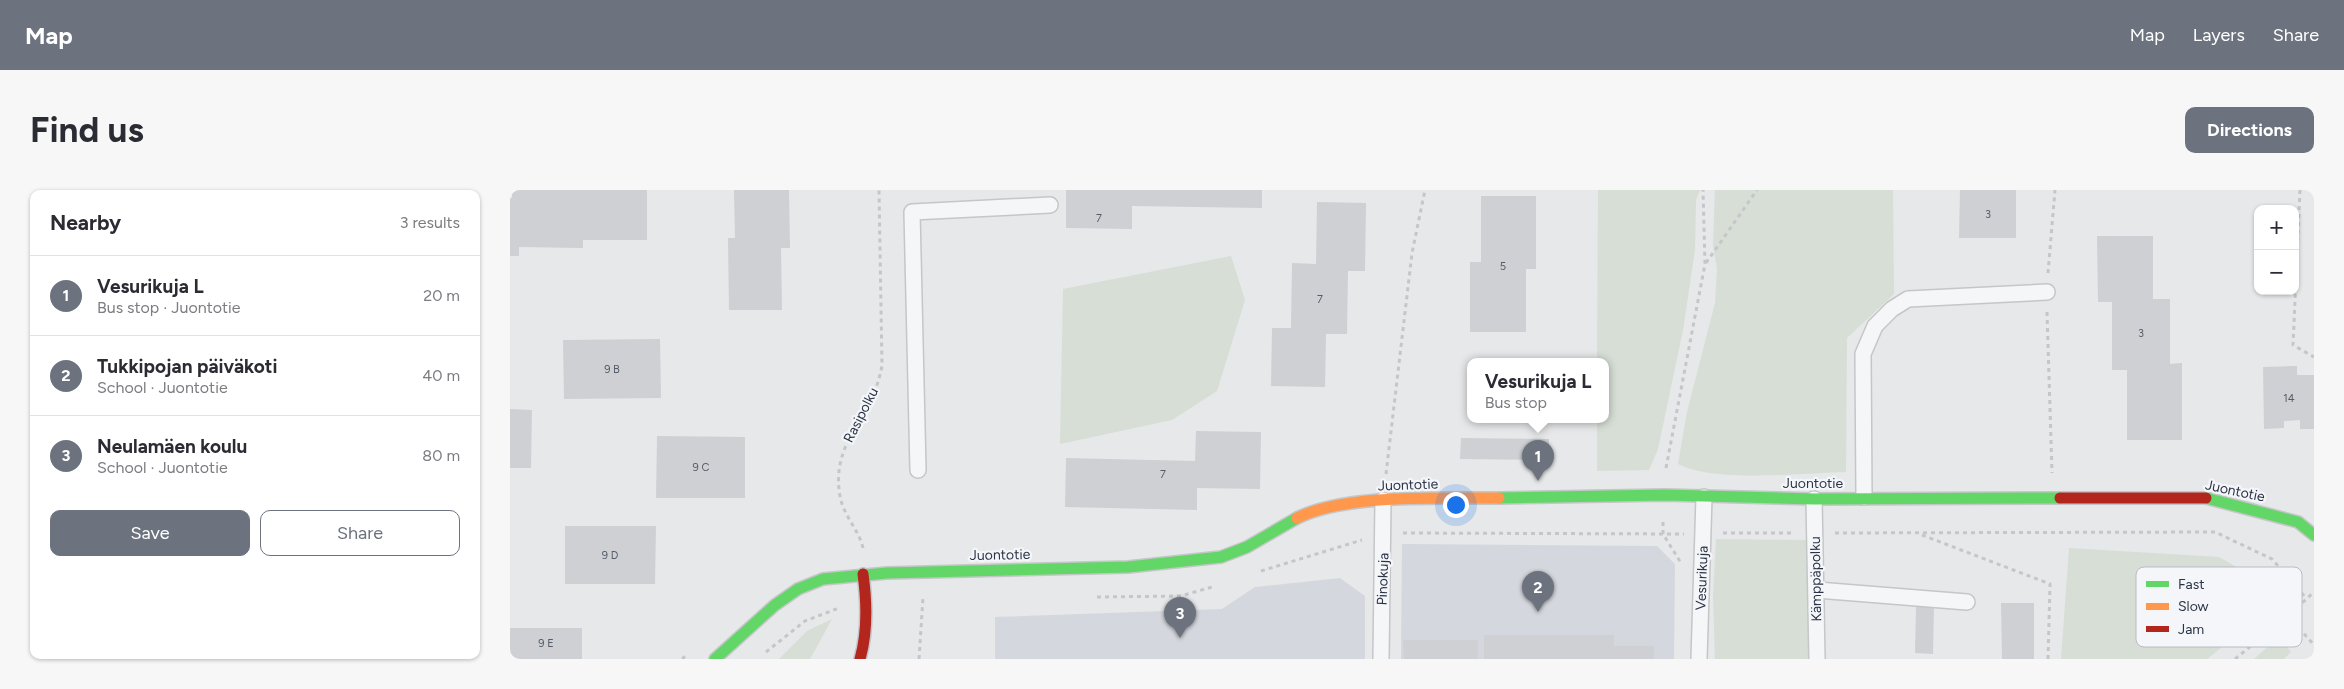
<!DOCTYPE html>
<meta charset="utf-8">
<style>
:root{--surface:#fff;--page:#f7f7f7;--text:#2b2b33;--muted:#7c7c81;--line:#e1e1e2;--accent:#6c737f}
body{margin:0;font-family:Figtree,sans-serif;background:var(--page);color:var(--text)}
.controls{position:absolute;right:15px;top:15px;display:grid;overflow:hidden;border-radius:10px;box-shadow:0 1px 4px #0004}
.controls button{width:45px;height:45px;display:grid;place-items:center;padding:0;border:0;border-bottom:1px solid var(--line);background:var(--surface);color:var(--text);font:25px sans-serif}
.you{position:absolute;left:945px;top:314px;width:18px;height:18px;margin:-12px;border:4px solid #fff;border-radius:50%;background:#1a73e8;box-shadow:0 0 0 8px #1a73e833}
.badge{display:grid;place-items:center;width:32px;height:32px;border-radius:50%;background:var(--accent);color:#fff;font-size:16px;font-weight:700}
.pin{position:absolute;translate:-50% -41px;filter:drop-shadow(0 1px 2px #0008)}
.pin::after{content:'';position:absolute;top:26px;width:18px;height:15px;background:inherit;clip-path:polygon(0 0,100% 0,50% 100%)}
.popup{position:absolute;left:957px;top:168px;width:142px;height:65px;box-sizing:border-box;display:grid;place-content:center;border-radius:10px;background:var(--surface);filter:drop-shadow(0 1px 4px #0005);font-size:16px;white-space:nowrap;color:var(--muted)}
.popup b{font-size:19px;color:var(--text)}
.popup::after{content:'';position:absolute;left:50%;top:100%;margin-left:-10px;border:10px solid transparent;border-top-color:var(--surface)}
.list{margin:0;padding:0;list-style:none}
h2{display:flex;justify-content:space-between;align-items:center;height:65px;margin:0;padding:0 20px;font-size:21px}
h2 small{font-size:16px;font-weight:400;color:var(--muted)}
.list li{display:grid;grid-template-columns:32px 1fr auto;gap:15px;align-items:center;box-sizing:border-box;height:80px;padding:0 20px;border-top:1px solid var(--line)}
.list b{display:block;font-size:19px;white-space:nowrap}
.list p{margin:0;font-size:16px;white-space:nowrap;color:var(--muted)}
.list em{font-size:16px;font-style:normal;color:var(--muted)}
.actions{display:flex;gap:10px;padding:15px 20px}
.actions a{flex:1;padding:11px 0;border:1px solid var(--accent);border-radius:10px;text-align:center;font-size:18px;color:var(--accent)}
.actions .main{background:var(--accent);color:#fff}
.map{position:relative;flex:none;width:1804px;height:469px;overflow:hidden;border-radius:10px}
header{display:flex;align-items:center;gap:30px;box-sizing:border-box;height:70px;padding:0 25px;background:var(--accent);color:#fff}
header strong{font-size:24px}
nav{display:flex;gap:28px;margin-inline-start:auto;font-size:18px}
.intro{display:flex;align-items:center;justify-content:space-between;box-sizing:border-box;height:120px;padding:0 30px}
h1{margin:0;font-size:35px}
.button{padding:12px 22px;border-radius:10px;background:var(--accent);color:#fff;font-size:18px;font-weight:700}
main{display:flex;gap:30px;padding:0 30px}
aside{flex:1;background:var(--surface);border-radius:10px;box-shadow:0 1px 4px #0004}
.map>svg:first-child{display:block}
.built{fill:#d4d7dd}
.green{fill:#d6ded6}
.building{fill:#ced0d3}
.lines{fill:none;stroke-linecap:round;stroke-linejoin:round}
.lane-casing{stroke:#c4c6c8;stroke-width:18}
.fast-casing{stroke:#c4c6c8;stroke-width:14}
.slow-casing{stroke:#c4c6c8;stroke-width:14}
.jam-casing{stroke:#c4c6c8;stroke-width:14}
.path{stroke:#c5c6ca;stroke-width:3;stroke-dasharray:4 4;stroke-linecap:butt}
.lane{stroke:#f5f6f7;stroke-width:15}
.fast{stroke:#63d668;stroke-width:11}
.slow{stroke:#ff974d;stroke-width:11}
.jam{stroke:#b3261e;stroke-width:11}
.labels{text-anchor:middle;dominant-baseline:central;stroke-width:4.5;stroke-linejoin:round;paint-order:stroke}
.number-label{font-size:11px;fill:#545c69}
.street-label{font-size:14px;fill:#2b3445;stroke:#f4f6f9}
.key{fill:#f4f6f9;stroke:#b8bcc3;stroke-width:1}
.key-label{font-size:14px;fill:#2b3445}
</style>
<header>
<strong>Map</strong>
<nav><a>Map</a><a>Layers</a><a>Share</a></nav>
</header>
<div class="intro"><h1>Find us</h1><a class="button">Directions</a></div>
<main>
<aside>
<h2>Nearby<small>3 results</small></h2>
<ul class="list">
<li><span class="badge">1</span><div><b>Vesurikuja L</b><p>Bus stop · Juontotie</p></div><em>20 m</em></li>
<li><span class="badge">2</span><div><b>Tukkipojan päiväkoti</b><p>School · Juontotie</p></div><em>40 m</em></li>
<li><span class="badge">3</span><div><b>Neulamäen koulu</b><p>School · Juontotie</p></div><em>80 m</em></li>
</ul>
<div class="actions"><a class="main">Save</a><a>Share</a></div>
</aside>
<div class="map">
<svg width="1804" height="469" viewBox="0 0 1804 469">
<rect width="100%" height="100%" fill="#e6e8ea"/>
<g class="built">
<path d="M892,354l255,2 18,18 -1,95h-273z"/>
<path d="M830,388l25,18v63h-370v-42l227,-8 33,-22z"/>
</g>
<g class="green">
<path d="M1088,0h102l-4,10 -1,50 -12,80 -25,119 -9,21 -52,1v-51h9v-58h-9z"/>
<path d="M1205,0h178l1,104 -47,44 -1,134c-42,1 -132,11 -168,-8l9,-52 28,-109 2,-34 -4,-24z"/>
<path d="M721,66l14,44 -28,91 -45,29 -112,24 3,-155z"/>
<path d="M1206,349l93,1 2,119h-96l-2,-63z"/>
<path d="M1559,358l150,9 37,21 26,22 -75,59h-146z"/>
<path d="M322,429l-22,40h-31l28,-28z"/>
<path d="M1769,447l12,15 -7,7h-30z"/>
</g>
<g class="building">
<path d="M2,0h135v50h-64v8l-64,-1v9h-9v-58h2z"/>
<path d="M224,0h55l1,58h-9l1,62h-53l-1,-72h7z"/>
<path d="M556,0h196v18l-130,-2v23l-66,-1z"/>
<path d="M1450,0h56v48h-57z"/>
<path d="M971,6h55v73h-10v63h-56v-70h11z"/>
<path d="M807,12l49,1 -1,68h-17l-1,63h-21l-1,53 -54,-1 1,-58h19l1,-65 24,1z"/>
<path d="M1587,46h56v63h17v65l12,-1v77h-55v-70h-15v-68h-14z"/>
<path d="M150,149l1,59 -97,1 -1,-59z"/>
<path d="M1787,176v9h17v54h-14v-9l-16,1v7l-20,1 -1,-62z"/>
<path d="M0,219l22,1 -1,58h-21z"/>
<path d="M686,241l65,1 -1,57 -63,-1v22l-132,-3 1,-49 129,3z"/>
<path d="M147,246l88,1v61h-89z"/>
<path d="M951,248l88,1v21l-89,-1z"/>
<path d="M55,336h91l-1,58h-90z"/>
<path d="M1491,413h33v56h-32z"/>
<path d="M1406,416h18l-1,48 -18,-1z"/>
<rect x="0" y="438" width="72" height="31"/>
<path d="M974,445h130v11h40v13h-170z"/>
<path d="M893,450h75v19h-74z"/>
</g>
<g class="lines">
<g class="lane-casing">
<g id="lane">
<path d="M408,280l-6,-258 138,-7"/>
<path d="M1354,307l-1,-143 12,-28 17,-17 16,-10 139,-7"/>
<path d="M1304,309l3,160"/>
<path d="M1307,400l150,12"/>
<path d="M871,469l2,-159"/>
<path d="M1189,469l5,-162"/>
</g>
</g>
<g class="fast-casing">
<g id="fast">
<path d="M989,308l166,-3 149,4 246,-1"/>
<path d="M1696,308l92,24 16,13"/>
<path d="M205,469l60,-54 23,-16 25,-10 64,-6 241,-6 93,-10 26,-10 50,-29"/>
</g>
</g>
<g class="slow-casing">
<path id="slow" d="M787,328c51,-25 145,-19 202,-20"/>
</g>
<g class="jam-casing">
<g id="jam">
<path d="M1550,308h146"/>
<path d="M350,469c8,-28 7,-56 3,-85"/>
</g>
</g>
<g class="path">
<path d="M1790,0l-7,155 21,12"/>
<path d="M1196,73l51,-73"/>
<path d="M1538,83l7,-83"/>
<path d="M1537,122l5,161"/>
<path d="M1156,278l39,-204 -2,-74"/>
<path d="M876,284l26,-221 13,-63"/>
<path d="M1153,332v12l18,29"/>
<path d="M893,343l281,1"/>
<path d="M1213,343h71"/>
<path d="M1325,343l380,-1 57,27 34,39"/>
<path d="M1412,345l128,49 -2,75"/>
<path d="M353,358c-4,-18 -20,-33 -23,-52 -8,-44 18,-68 34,-104 4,-8 6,-17 8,-26l-3,-176"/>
<path d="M751,381l101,-31"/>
<path d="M587,407l84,-1 31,-9"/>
<path d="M1778,426l26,29"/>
<path d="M256,462l39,-31 34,-13"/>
<path d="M172,469l6,-5"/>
<path d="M409,469l4,-62"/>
<path d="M1725,469l53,-43 26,-24"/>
</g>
<use href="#lane" class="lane"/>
<use href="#fast" class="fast"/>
<use href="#slow" class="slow"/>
<use href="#jam" class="jam"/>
</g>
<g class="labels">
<g class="number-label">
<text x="1478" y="24">3</text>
<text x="589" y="28">7</text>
<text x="993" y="76">5</text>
<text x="810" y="109">7</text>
<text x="1631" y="143">3</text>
<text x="102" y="179">9 B</text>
<text x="1779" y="208">14</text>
<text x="191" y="277">9 C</text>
<text x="653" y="284">7</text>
<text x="100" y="365">9 D</text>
<text x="36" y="453">9 E</text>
</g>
<g class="street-label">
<text transform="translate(351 225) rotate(-63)">Rasipolku</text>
<text x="1303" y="293">Juontotie</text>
<text transform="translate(898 295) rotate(-2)">Juontotie</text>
<text transform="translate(1725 301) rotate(12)">Juontotie</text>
<text transform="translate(490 365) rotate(-1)">Juontotie</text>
<text transform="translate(1192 388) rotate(-88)">Vesurikuja</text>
<text transform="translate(873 389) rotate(-88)">Pinokuja</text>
<text transform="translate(1306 389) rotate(-91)">Kämppäpolku</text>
</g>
</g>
<rect x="1626" y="377" width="166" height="80" rx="8" class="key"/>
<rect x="1636" y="391" width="23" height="6" fill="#63d668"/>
<rect x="1636" y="413" width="23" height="7" fill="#ff974d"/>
<rect x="1636" y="436" width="23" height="6" fill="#b3261e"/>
<g class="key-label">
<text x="1668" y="399">Fast</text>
<text x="1668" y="421">Slow</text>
<text x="1668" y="444">Jam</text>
</g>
</svg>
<div class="controls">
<button>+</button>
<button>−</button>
</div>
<div class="you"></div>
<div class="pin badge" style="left:1028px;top:291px">1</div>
<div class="popup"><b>Vesurikuja L</b>Bus stop</div>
<div class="pin badge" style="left:1028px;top:422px">2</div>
<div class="pin badge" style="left:670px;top:448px">3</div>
</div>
</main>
